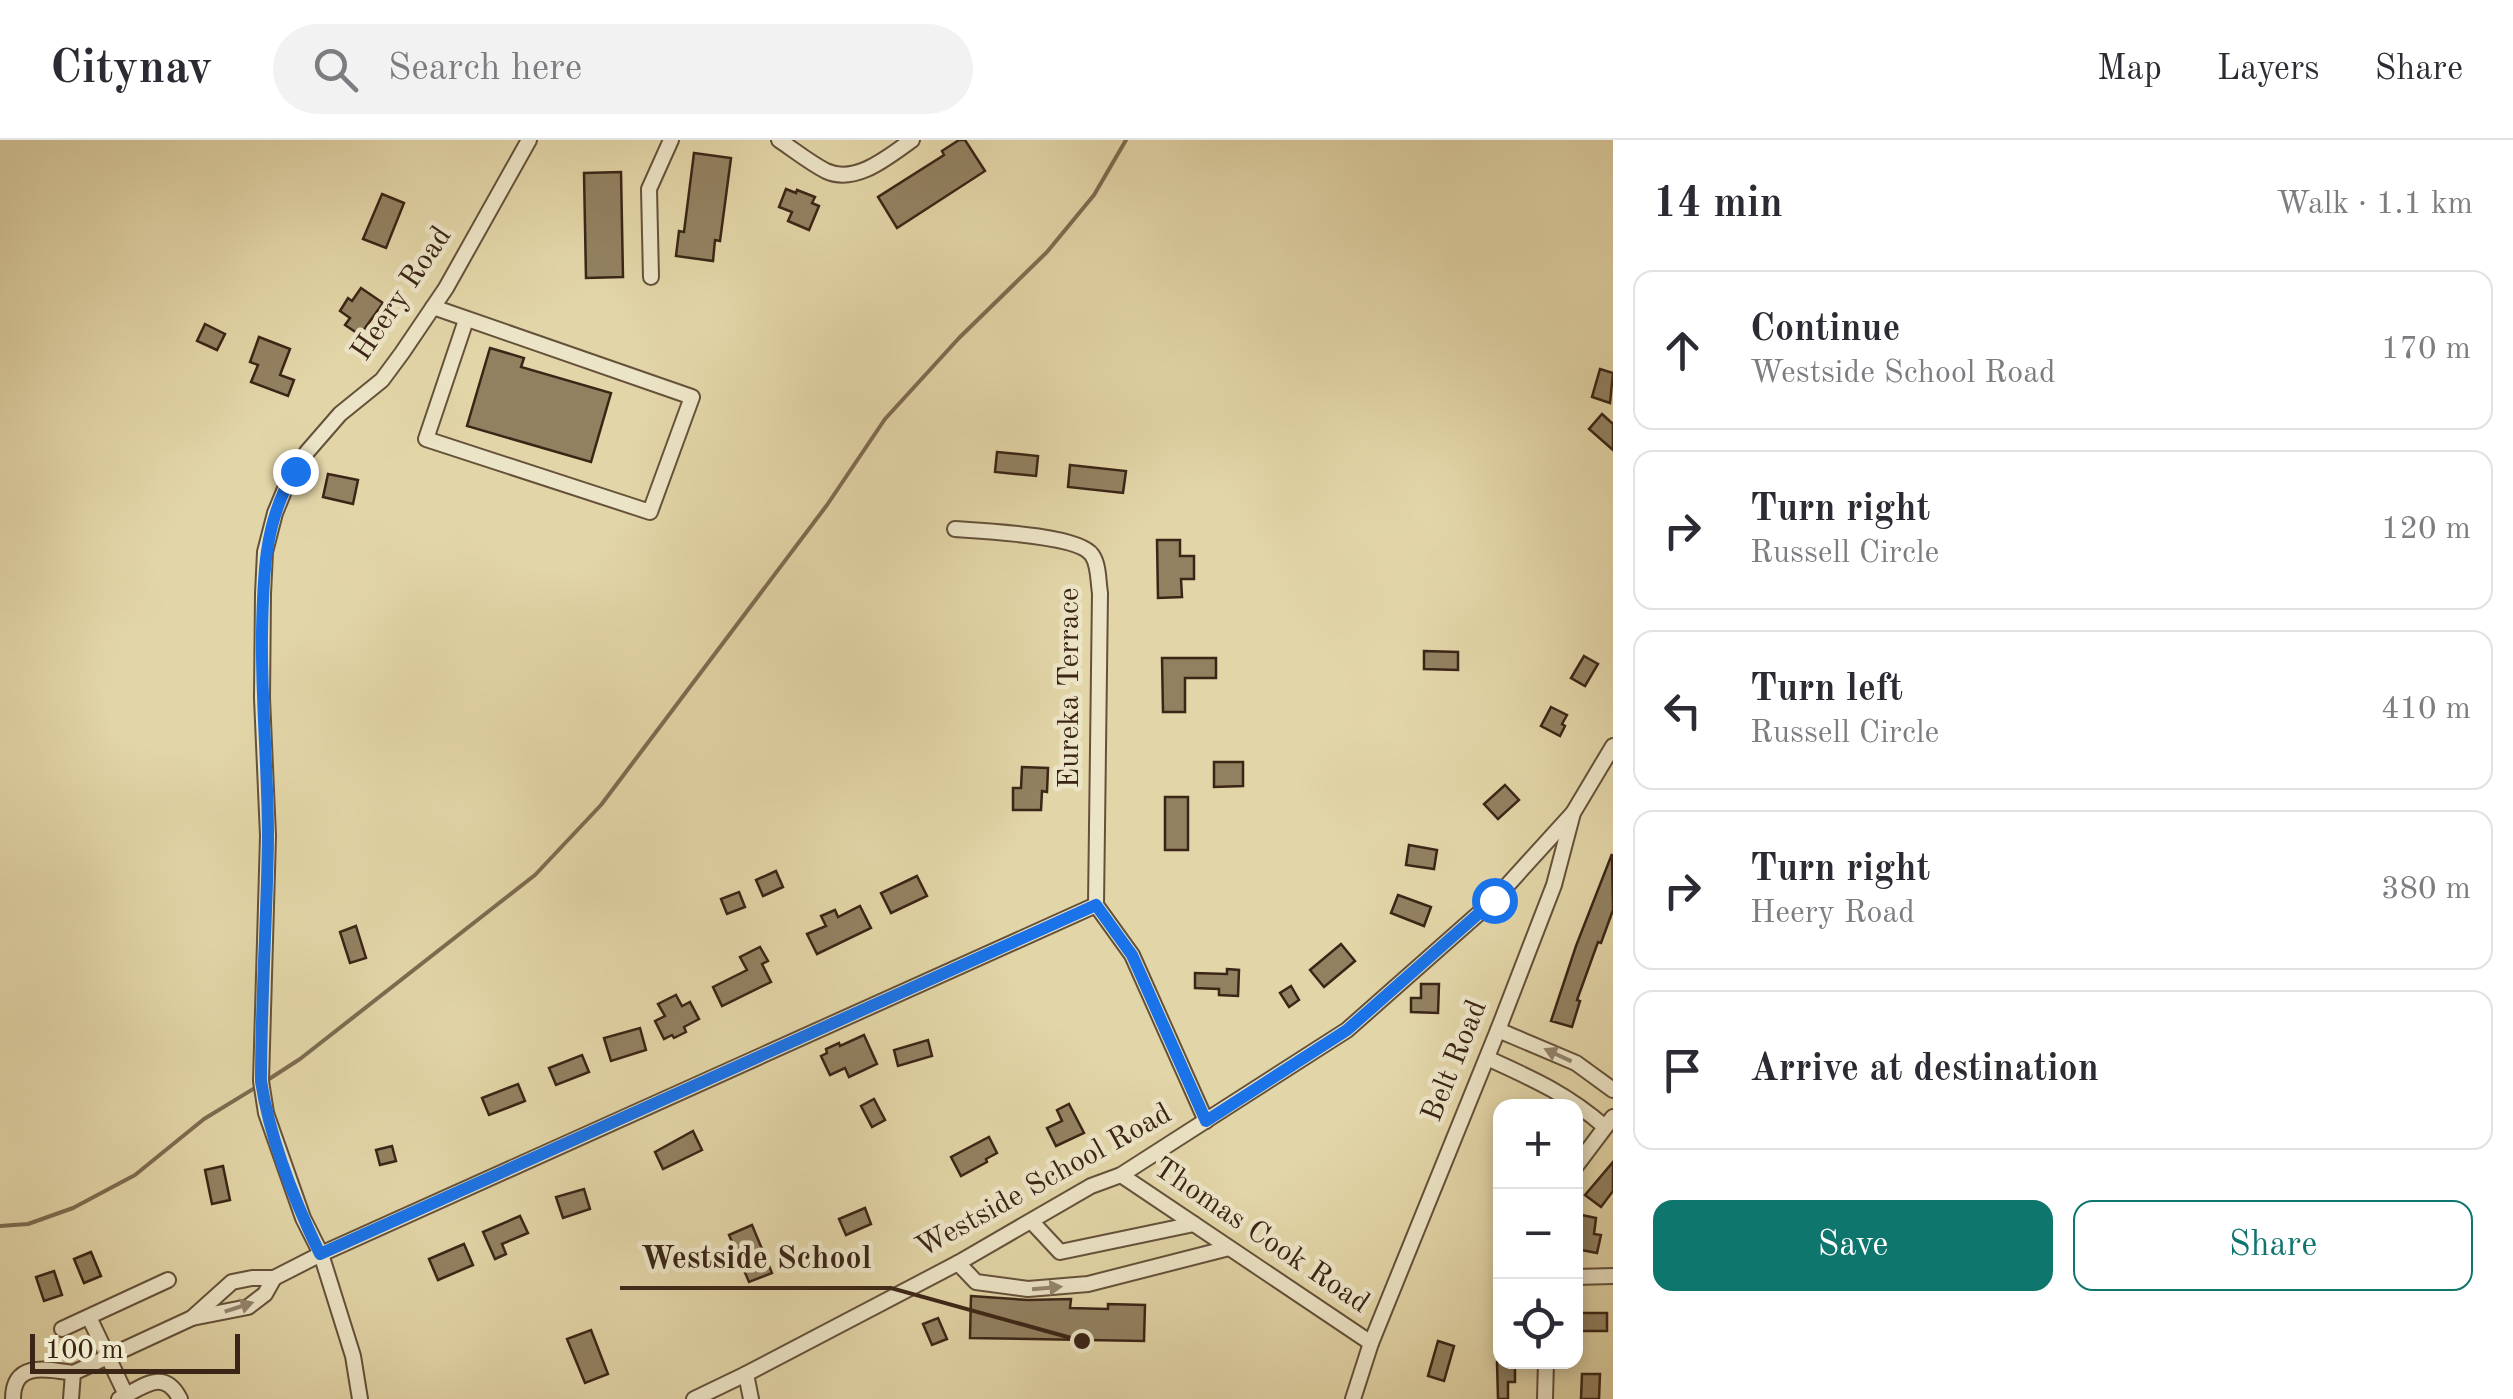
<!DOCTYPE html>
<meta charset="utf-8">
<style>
:root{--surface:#fff;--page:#f2f2f3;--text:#2b2b33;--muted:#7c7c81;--line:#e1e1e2;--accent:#0f766e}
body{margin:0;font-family:"Old Standard TT",serif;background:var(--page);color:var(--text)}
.controls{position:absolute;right:30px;bottom:30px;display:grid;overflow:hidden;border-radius:20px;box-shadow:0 5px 15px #0003}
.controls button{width:90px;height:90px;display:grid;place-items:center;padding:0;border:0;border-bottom:2px solid var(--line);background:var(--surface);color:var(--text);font:50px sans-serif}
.scale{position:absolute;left:30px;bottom:25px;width:210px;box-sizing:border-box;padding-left:10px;border:5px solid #3b2516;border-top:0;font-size:28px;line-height:35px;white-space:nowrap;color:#3b2516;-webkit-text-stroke:8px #ece4c6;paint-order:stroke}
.stop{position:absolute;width:30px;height:30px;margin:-22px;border:8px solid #1a73e8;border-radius:50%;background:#fff}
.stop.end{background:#1a73e8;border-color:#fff;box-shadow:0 2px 10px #0008}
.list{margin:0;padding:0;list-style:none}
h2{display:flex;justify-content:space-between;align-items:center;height:130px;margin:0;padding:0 40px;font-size:42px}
h2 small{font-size:32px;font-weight:400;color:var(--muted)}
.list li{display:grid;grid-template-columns:65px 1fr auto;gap:30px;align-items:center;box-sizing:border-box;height:160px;margin:0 20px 20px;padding:0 20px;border:2px solid var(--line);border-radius:20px}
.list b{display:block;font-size:38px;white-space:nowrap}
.list p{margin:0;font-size:32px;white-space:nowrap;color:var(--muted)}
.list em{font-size:32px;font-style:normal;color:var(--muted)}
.actions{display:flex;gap:20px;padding:30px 40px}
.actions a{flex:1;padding:22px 0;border:2px solid var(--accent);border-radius:20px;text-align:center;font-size:35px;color:var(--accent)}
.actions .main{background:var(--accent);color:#fff}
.icon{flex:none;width:55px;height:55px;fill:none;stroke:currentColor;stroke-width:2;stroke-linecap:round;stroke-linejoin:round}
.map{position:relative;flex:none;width:1613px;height:1259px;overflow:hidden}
header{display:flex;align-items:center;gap:60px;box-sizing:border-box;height:140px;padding:0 50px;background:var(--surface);border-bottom:2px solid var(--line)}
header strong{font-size:48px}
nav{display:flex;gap:55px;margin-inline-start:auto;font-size:35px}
.search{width:700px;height:90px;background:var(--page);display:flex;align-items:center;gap:25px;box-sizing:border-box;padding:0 35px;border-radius:55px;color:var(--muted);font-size:38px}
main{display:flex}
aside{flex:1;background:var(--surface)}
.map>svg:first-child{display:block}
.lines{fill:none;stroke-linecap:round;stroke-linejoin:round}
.stream{stroke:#7d6b50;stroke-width:4}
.building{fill:#928161;stroke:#3b2516;stroke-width:2.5}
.minor-casing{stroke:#65513a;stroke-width:18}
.minor{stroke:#ece4c6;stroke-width:14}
.oneway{fill:#94846e}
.route{stroke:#1a73e8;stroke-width:12}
.labels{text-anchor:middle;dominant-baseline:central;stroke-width:9;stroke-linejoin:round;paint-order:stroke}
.street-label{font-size:30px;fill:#3b2516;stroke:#ece4c6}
.leader{fill:none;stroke:#3b2516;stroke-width:4}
.callout-dot{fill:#3b2516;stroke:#ece4c6;stroke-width:4}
.callout-label{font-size:32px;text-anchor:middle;font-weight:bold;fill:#3b2516;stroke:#ece4c6;stroke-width:9;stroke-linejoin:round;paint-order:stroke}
</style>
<header>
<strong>Citynav</strong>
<div class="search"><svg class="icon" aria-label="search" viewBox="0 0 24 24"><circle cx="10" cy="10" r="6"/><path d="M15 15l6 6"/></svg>Search here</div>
<nav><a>Map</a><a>Layers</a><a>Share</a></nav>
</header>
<main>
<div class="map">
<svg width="1613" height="1259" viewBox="0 0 1613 1259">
<rect width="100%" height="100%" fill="#e2d5a7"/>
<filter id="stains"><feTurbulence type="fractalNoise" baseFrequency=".002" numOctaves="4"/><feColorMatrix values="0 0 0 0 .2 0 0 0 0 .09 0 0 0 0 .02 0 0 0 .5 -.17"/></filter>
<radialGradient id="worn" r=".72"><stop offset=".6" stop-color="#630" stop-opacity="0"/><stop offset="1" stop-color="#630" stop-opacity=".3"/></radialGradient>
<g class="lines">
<g class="stream">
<path d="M266,941l34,-22 235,-184 66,-70 226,-300 58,-86 74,-81 88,-86 47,-57 32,-55"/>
<path d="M0,1086l28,-2 45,-16 62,-33 69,-56 54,-33"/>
</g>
</g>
<g class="building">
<path d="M959,0h6l20,31 -88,57 -19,-31 66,-42 -2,-4z"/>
<path d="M694,13l37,5 -11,83 -5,-1 -2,21 -37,-5 3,-25 5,1z"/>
<path d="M621,32l2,105 -37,1 -2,-105z"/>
<path d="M786,49l10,4 1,-3 18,7 -3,6 7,3 -10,24 -21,-9 4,-9 -13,-5z"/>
<path d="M382,54l22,9 -18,45 -23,-9z"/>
<path d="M361,148l22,15 -23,32 -15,-10 5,-7 -10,-7 8,-13 4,3z"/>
<path d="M205,184l20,10 -8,16 -20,-9z"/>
<path d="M259,197l31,12 -10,26 14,5 -6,16 -37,-14 7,-17 -8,-3z"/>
<path d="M490,208l34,10 -3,9 90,26 -20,69 -124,-36z"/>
<path d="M1600,229l13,4 -3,30 -18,-6z"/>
<path d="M1602,274l11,10v26l-24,-21z"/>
<path d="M997,312l41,4 -2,20 -41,-4z"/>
<path d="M1070,325l56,6 -3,22 -55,-6z"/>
<path d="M328,334l30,6 -5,24 -30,-7z"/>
<path d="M1157,400h23v16h14v23h-13l1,18 -24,1z"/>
<path d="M1424,511l34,1v18l-34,-1z"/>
<path d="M1584,516l14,8 -13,22 -14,-8z"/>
<path d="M1162,518h54v20h-31v34h-22z"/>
<path d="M1551,567l16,8 -5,9 3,2 -5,10 -19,-10z"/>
<path d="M1214,622h29v24l-29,1z"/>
<path d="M1022,627l26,1 -1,24 -5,-1 -1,19h-28v-22h8z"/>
<path d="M1505,645l14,15 -21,19 -14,-15z"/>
<rect x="1165" y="657" width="23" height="53"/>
<path d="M1409,705l28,5 -3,19 -28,-4z"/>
<path d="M1612,714l1,56 -12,33 -3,-1 -21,58 3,1 -8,26 -21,-6 25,-75z"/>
<path d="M776,731l7,16 -20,9 -7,-16z"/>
<path d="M917,736l10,20 -36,17 -10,-20z"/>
<path d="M739,752l6,15 -18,7 -6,-15z"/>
<path d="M1398,755l33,12 -7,19 -33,-13z"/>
<path d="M860,766l11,22 -54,26 -10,-20 19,-8 -5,-10 14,-6 3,7z"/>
<path d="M356,786l10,32 -16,5 -10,-31z"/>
<path d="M1341,804l14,17 -31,26 -14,-17z"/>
<path d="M760,807l8,14 -6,3 9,18 -49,24 -9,-19 34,-17 -7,-13z"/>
<path d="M1227,829l12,1 -1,26 -19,-1v-6l-24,-1v-15l32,1z"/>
<path d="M1421,844h18l-1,29 -27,-1v-14h10z"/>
<path d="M1291,846l8,14 -10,7 -9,-14z"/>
<path d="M676,855l6,11 8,-4 9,17 -15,8 2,5 -12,6 -2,-3 -8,4 -9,-18 10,-5 -7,-12z"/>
<path d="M640,888l6,22 -35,11 -7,-23z"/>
<path d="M864,895l13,29 -28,13 -4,-9 -15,7 -9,-19 6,-3 -1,-4 13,-6 1,3z"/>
<path d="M928,900l4,16 -34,10 -4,-16z"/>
<path d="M582,915l7,17 -33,13 -7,-17z"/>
<path d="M518,944l7,17 -36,14 -7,-17z"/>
<path d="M874,959l11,21 -13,7 -11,-21z"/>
<path d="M1069,964l15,29 -28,13 -9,-18 15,-7 -5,-11z"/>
<path d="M693,991l9,19 -39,19 -8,-17z"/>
<path d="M989,997l8,16 -11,6 1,3 -26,14 -10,-19z"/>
<path d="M392,1006l4,15 -16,4 -4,-15z"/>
<path d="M1613,1022v29l-12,16 -16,-12z"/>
<path d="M223,1026l7,34 -18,4 -7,-34z"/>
<path d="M584,1049l6,20 -27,9 -7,-21z"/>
<path d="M865,1068l6,16 -25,11 -7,-16z"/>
<path d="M1577,1074l19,4 -2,16 7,1 -4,18 -21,-4z"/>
<path d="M520,1076l8,17 -26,11 4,10 -11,5 -12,-27z"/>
<path d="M752,1085l20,48 -23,9 -20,-47z"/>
<path d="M464,1104l9,21 -35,15 -9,-21z"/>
<path d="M91,1112l10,24 -17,7 -10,-24z"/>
<path d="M54,1131l8,24 -18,6 -8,-24z"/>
<path d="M971,1156l57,4 43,-1 -1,9 38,1v-5l37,1 -1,36 -174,-3z"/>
<rect x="1578" y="1173" width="29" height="18"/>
<path d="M938,1178l9,21 -15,6 -9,-21z"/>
<path d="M591,1190l17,44 -23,9 -18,-44z"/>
<path d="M1438,1201l16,5 -10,35 -16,-5z"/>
<path d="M1497,1222h18v20h-7v17h-10z"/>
<path d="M1582,1234h18l-1,25h-18z"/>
</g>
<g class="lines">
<g class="minor-casing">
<g id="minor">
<path d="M779,0c15,10 31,23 47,31 30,14 63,-15 86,-31"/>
<path d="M651,137l-2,-88 22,-49"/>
<path d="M433,167l259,90 -42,115 -224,-73 40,-119"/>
<path d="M955,389c27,2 124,6 137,26 7,10 6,26 8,38l-4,312"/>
<path d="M1096,765l36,50 74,166"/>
<path d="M1498,890l78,33 37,27"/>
<path d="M1487,918c46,21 79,35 118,69"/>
<path d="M1576,1026l37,-49"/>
<path d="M1121,1035l250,168"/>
<path d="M1032,1082l28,30 134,-28"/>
<path d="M958,1123l18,19 52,7 60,-5 141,-36"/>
<path d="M1576,1137l37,-1"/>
<path d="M89,1177l37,78"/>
<path d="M192,1178l40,-36 20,-4h22l47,-24 775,-349"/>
<path d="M62,1189l106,-49"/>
<path d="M746,1234l5,25"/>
<path d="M13,1259c0,-38 34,-30 60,-26"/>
<path d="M71,1259l2,-26 119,-55 56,-11 17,-13 9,-16"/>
<path d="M119,1259c24,-12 45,-32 61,0"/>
<path d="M360,1259l-7,-43 -32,-102 -18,-36 -37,-105 -5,-32 7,-245 -6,-138 1,-104 2,-42 10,-39 12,-29 20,-32 33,-38 42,-34 20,-27 44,-65 83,-148"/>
<path d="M694,1259l52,-25 212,-111 133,-77 30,-11 226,-145 147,-130 79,-87"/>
<path d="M1353,1259l18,-56 127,-313 56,-145 19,-72 40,-67"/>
<path d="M1545,1259l1,-37"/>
</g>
</g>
<use href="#minor" class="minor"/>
</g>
<defs><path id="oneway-solid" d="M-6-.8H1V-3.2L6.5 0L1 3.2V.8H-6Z" transform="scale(2.5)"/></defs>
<g class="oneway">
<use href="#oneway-solid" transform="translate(1558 915) rotate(-155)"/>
<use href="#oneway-solid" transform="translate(1047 1148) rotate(-5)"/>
<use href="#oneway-solid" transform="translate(239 1167) rotate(-18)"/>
</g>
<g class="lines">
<path class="route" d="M295,331c-31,49 -32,106 -33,162 -1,68 6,136 6,205 -1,81 -7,162 -7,243 9,59 33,119 59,173l776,-349 36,50 74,166 141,-91 147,-130"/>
</g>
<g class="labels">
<g class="street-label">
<text transform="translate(402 154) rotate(-56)">Heery Road</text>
<text transform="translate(1070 548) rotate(-90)">Eureka Terrace</text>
<text transform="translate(1455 921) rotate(-68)">Belt Road</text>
<text transform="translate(1044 1041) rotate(-29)">Westside School Road</text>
<text transform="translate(1261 1096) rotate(34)">Thomas Cook Road</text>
</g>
</g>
<path class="leader" d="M1082 1201L891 1148H620"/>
<circle class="callout-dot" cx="1082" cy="1201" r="10"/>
<g class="callout-label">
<text x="756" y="1128">Westside School</text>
</g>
<rect width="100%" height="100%" filter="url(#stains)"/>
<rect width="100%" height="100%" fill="url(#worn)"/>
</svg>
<div class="controls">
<button>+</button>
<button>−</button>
<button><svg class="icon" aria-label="locate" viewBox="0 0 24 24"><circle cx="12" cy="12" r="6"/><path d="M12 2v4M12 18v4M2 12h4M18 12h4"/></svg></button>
</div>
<div class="scale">100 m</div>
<div class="stop" style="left:1494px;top:760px"></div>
<div class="stop end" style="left:295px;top:331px"></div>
</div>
<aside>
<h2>14 min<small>Walk · 1.1 km</small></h2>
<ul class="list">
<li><svg class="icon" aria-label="ahead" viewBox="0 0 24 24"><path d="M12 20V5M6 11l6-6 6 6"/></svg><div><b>Continue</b><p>Westside School Road</p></div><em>170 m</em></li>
<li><svg class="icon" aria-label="right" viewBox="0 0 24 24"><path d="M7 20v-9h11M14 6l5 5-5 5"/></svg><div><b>Turn right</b><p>Russell Circle</p></div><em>120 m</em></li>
<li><svg class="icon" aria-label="left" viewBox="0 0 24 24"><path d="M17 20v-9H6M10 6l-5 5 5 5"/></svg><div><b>Turn left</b><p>Russell Circle</p></div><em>410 m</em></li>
<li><svg class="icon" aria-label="right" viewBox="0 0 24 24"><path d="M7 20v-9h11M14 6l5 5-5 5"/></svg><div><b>Turn right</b><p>Heery Road</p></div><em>380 m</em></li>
<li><svg class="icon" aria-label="arrive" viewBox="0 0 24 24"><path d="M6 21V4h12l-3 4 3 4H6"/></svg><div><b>Arrive at destination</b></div></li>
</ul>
<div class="actions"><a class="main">Save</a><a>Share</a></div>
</aside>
</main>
